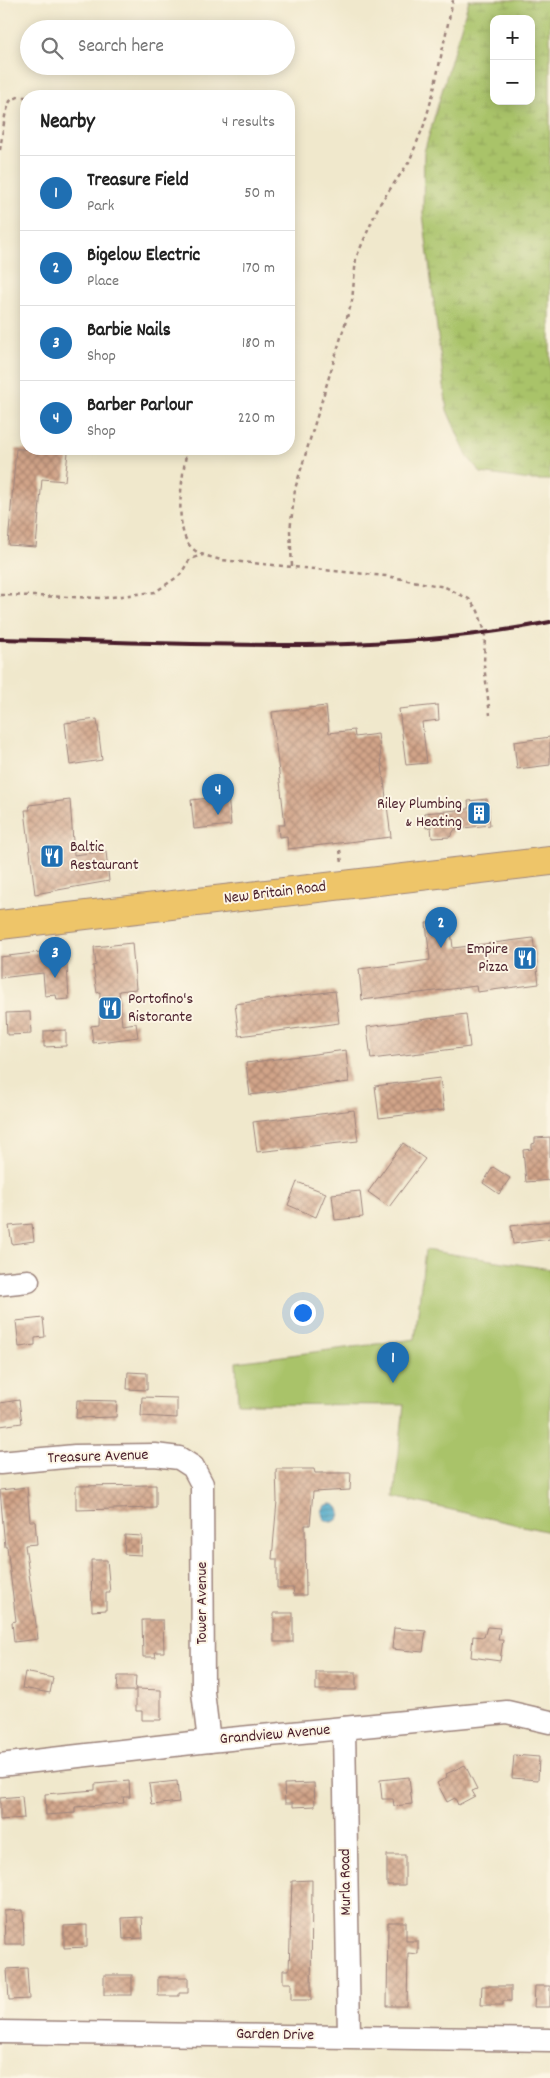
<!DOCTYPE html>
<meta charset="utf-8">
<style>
:root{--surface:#fff;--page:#f6f6f6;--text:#222;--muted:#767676;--line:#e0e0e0;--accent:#1f6fb2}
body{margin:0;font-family:Dekko,sans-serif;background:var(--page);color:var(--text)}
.controls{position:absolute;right:15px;top:15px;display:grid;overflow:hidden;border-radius:10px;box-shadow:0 2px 12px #0003}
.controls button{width:45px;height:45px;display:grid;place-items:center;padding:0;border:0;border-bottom:1px solid var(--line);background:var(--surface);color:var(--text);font:25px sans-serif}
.you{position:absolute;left:302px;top:1312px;width:18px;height:18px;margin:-12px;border:4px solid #fff;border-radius:50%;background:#1a73e8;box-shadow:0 0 0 8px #1a73e833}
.badge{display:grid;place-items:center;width:32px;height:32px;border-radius:50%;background:var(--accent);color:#fff;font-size:16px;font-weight:700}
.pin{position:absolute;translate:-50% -41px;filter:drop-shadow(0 1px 2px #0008)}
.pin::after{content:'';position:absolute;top:26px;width:18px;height:15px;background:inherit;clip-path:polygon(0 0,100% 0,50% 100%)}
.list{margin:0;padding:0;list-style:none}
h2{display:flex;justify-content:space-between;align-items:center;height:65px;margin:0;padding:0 20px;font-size:21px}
h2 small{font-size:16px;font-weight:400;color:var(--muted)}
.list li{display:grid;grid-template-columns:32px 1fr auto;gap:15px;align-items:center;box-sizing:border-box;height:75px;padding:0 20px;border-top:1px solid var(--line)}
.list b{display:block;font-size:19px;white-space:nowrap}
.list p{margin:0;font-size:16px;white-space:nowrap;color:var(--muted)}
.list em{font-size:16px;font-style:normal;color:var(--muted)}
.icon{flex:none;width:28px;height:28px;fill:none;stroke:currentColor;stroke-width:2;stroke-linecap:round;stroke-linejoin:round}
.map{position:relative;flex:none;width:550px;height:2078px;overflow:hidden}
.search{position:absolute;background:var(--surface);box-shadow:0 2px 12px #0003;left:20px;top:20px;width:275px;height:55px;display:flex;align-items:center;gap:12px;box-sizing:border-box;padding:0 18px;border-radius:28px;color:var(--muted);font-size:19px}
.panel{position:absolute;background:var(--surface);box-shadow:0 2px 12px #0003;left:20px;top:90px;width:275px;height:365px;border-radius:20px}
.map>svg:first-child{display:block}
.green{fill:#a9c369;stroke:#7a714a}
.wetland{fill:url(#wetland-marsh);stroke:#7a714a;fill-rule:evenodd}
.water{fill:url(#water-rules);stroke:#496279}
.building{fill:url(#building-cross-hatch)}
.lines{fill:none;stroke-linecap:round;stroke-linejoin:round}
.minor-casing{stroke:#9d847c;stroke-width:25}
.major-casing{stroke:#9d847c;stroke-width:30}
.path{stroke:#9d847c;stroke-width:2.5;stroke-dasharray:4 4;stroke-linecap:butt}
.minor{stroke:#fff;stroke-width:22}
.major{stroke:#eec569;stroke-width:28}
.rail{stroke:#4a1f2b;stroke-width:4}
.labels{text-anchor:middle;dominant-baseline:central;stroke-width:4;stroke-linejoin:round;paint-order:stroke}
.poi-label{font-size:16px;fill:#4a1f2b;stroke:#fcf5e5;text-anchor:end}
.street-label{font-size:16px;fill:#4a1f2b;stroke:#fcf5e5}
</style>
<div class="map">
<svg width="550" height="2078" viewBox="0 0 550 2078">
<defs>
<pattern id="wetland-marsh" width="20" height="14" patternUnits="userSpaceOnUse" patternTransform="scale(1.25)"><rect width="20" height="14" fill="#a9c369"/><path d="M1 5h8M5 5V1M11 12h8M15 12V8" fill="none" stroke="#93a75b"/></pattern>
<pattern id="water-rules" width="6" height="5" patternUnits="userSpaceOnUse" patternTransform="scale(1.25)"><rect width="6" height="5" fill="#48a6c7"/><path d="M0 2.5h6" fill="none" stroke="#3e87a2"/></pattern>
<pattern id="building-cross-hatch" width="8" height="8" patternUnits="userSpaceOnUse" patternTransform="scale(1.25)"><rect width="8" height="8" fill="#d1a489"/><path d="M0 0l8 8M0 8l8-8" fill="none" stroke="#ac8570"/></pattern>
</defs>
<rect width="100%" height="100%" fill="#fcf5e5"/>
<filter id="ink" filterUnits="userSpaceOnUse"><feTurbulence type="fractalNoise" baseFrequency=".02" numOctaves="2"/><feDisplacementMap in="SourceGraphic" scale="10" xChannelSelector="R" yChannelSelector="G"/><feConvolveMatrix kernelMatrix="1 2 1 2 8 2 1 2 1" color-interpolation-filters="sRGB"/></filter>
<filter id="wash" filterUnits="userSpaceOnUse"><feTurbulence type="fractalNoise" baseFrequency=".0096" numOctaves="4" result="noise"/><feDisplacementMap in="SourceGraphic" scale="20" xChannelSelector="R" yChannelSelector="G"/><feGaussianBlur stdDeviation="1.12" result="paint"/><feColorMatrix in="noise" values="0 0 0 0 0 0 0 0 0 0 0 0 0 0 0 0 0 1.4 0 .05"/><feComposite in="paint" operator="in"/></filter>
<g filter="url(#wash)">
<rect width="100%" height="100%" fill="#f0e8cc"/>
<path class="green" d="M425,1250l125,19v263l-156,-35 10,-92 -166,-1 -2,-42 179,-23z"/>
<path class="wetland" d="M469,0h81v480h-20l-49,-7 -14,-17 -20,-46 -24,-196 1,-62zM494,19h37v82h-37z"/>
<circle class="water" cx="331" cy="1513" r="9"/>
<g id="blocks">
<g class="building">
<path d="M16,449h30v2l22,1 -3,29 -23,-2 -6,68 -28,-2z"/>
<path d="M438,705l1,15 -17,2 5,41 -21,2 -7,-56z"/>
<path d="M326,706l3,27 25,-3 1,7 23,-3 13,103 -103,12 -1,-13 -8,1 -1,-12h7l-13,-113z"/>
<path d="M97,719l5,41 -32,5 -5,-42z"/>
<path d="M550,737v28l-33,4 -3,-27z"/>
<path d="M228,796l3,29 -37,4 -3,-29z"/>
<path d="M487,799l3,26 -35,4 -5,8 -18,1 -1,-11 -5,1 -2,-15 45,-4 -1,-8z"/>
<path d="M70,800l4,55 32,-4 3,30 -74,13 -10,-84h5l-1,-5z"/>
<path d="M450,921l3,27 80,-10 6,46 -62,8 -1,-6 -114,14 -3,-31 71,-9 -4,-37z"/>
<path d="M132,943l4,46 -17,2 3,34 14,-2 2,14 -45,6 -2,-17 8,-1 1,-33 -3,1 -4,-27 3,-1 -2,-18z"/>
<path d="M66,949l3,50 -12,1 -1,-5 -11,1 -2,-23 -43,5v-21z"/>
<path d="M335,991l4,32 -100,13 -4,-32z"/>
<path d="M30,1012l1,22 -24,1 -1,-22z"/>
<path d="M466,1014l4,33 -99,12 -4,-32z"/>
<path d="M66,1030v16l-22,1v-16z"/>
<path d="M346,1050l3,32 -99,13 -4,-32z"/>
<path d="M440,1078l4,32 -65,8 -4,-32z"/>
<path d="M354,1110l4,31 -101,11 -4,-30z"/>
<path d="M550,1137v43l-24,2 -3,-32 9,-1v-5l3,-1v-5z"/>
<path d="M403,1143l22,16 -36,48 -21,-15z"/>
<path d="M493,1167l17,11 -11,16 -16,-11z"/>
<path d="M297,1182l29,11 -10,24 -28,-12z"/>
<path d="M360,1191l3,26 -28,3 -3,-26z"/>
<path d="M550,1221v18l-37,5 -2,-18z"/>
<path d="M32,1224l2,17 -22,3 -3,-18z"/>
<path d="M43,1318l2,19 -10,1v7l-16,2 -3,-26z"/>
<path d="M128,1372l19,1v17l-20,-1z"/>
<path d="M142,1397l35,1v20l-36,-2z"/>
<path d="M19,1400l3,23 -22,3v-23z"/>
<path d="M77,1400l40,1 -1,16 -40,1z"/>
<path d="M276,1469h38l1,4h36l-1,17 -37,2 -3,33h-5l1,70h-12l-1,-7h-16v-29h-5l5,-58z"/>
<path d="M156,1485v23l-80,2v-24z"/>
<path d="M27,1487l3,34h5l2,23 -12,1 13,94 -24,3 -2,-20 4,-1 -9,-74h-2l-5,-57z"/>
<path d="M125,1535l17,1 -1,19 -17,-1z"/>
<path d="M91,1560h16l3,33h-4v17l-14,1z"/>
<rect x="274" y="1613" width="19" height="29"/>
<path d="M142,1620h21l1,32h-9l1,5h-13z"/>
<path d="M487,1627l13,1 -2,12h5l-3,21 -29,-4 2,-21 11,1z"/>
<path d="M394,1628l32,3 -3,21 -31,-3z"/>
<path d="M25,1672l28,6 -3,15 -28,-5z"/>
<rect x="316" y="1672" width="40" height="18"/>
<path d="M118,1676h18l-1,15h-18z"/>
<path d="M136,1689l25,1v30h-19v-9h-6z"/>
<path d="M514,1755l25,2 -1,23 -26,-2z"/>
<path d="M465,1765l12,24 -5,2 3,5 -17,9 -3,-7 -8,4 -10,-19 10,-6 -1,-3z"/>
<path d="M409,1777l3,27 -18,2 -1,-7h-11l-2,-19z"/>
<path d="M129,1781l1,16h-7l1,6 -49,4v6l-29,2 -1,-21 50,-4v-6z"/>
<path d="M177,1781l2,21 -27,3 -3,-21z"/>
<path d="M314,1783l1,23 -22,1v-4h-8l-1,-19z"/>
<path d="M22,1796l2,22 -24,2v-22z"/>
<rect x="387" y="1855" width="18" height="30"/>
<path d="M312,1880l-1,120h-20v-17h-8v-13h6l3,-89z"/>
<path d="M23,1910l1,34h-19l-1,-33z"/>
<path d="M142,1917l1,21 -20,1 -1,-21z"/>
<path d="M388,1922h18v19h12v13l-10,-1 -1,53h-20z"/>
<path d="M87,1925v22l-23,1v-22z"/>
<path d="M27,1968l2,31 -20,1 -2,-31z"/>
<rect x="104" y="1975" width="28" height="20"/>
<path d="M158,1977h30v16h-9v3h-21z"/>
<path d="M482,1986h29v15h-8v4h-22z"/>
<path d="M535,1986h15v21h-16z"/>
</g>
</g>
</g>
<g filter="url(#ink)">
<use href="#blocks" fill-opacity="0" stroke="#9d847c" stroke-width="1"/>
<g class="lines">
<g class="minor-casing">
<g id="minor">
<path d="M0,1284l28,-3"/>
<path d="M0,1463l75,-7 80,-1 24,3 14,9 9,17 1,208 6,49"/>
<path d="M344,1728l5,308"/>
<path d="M0,1765l209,-24 298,-29 43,10"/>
<path d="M0,2032l550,8"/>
</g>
</g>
<g class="major-casing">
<path id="major" d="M0,925l550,-64"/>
</g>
<g class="path">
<path d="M156,96l31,-3 14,3"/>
<path d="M0,150l5,-34 5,-15 8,-4h8"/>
<path d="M187,449c-4,24 -15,80 5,99 7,7 19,9 29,12l165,16 59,11 24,12 9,12 7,21 -1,33 6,50"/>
<path d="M292,566l-2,-35 5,-42 57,-188 4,-43 23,-53 30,-43 15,-37 9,-31 20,-94"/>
<path d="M0,595l104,3 51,-6 25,-17 10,-16 13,-4"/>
<path d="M340,850l2,13"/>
</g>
<use href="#minor" class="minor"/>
<use href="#major" class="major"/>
<path class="rail" d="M0,639c181,3 371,19 550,-17"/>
</g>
</g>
<defs>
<g id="building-square" transform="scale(1.25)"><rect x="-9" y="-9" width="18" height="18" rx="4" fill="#1f6fb2" stroke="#fcf5e5"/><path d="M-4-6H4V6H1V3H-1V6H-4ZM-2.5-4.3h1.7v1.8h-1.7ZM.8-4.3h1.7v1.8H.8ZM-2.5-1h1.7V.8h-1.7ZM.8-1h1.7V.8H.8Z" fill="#fff"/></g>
<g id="restaurant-square" transform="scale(1.25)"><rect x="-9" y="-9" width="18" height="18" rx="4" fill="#1f6fb2" stroke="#fcf5e5"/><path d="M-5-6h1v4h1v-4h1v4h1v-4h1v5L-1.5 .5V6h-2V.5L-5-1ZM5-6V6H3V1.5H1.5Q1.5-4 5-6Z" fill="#fff"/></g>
</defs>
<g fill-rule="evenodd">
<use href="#building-square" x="479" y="813"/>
<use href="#restaurant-square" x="52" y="856"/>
<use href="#restaurant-square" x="525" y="958"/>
<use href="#restaurant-square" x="110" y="1008"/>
</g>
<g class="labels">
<g class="poi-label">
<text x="462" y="804">Riley Plumbing<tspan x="462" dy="18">&amp; Heating</tspan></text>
<text x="70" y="847" text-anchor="start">Baltic<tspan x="70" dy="18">Restaurant</tspan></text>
<text x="508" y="949">Empire<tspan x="508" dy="18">Pizza</tspan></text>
<text x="128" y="999" text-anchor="start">Portofino's<tspan x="128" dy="18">Ristorante</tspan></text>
</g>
<g class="street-label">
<text transform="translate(275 893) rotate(-7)">New Britain Road</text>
<text transform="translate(98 1457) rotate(-2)">Treasure Avenue</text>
<text transform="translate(202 1603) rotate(-90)">Tower Avenue</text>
<text transform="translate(275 1735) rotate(-5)">Grandview Avenue</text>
<text transform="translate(346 1882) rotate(-91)">Murla Road</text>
<text transform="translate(275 2035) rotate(1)">Garden Drive</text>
</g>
</g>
</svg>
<div class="controls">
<button>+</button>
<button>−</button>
</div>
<div class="you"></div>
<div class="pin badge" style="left:393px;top:1383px">1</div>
<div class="pin badge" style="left:441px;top:948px">2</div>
<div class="pin badge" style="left:55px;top:978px">3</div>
<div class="pin badge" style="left:218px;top:815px">4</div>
<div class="search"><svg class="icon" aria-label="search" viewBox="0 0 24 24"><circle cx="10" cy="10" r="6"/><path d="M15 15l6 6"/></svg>Search here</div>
<section class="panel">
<h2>Nearby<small>4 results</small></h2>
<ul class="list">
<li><span class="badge">1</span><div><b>Treasure Field</b><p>Park</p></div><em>50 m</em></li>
<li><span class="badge">2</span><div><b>Bigelow Electric</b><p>Place</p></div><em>170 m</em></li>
<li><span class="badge">3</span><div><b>Barbie Nails</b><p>Shop</p></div><em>180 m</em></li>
<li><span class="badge">4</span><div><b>Barber Parlour</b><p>Shop</p></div><em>220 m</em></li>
</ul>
</section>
</div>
